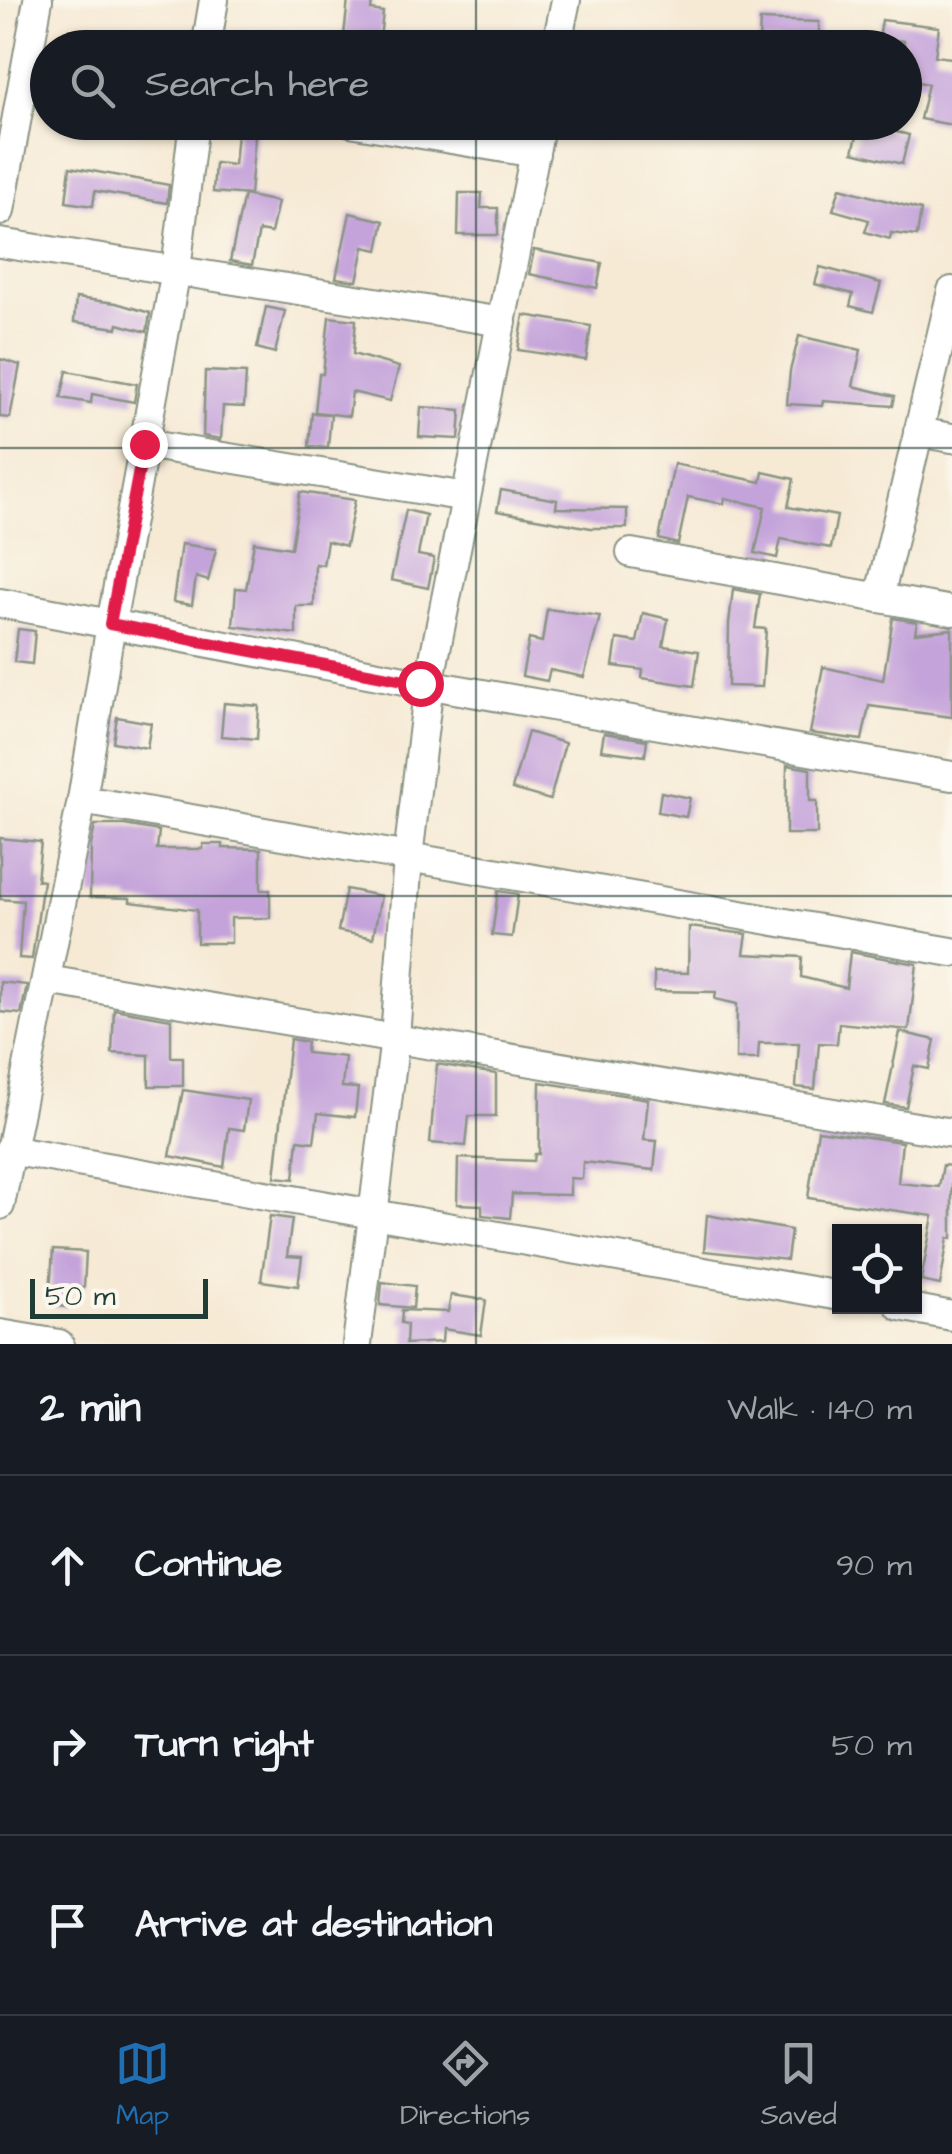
<!DOCTYPE html>
<meta charset="utf-8">
<style>
:root{--surface:#171b24;--page:#242831;--text:#f1f3f6;--muted:#9ea1a6;--line:#363941;--accent:#1f6fb2}
body{margin:0;font-family:"Architects Daughter",sans-serif;background:var(--page);color:var(--text)}
.controls{position:absolute;right:30px;bottom:30px;display:grid;overflow:hidden;border-radius:0px;box-shadow:0 2px 8px #0004}
.controls button{width:90px;height:90px;display:grid;place-items:center;padding:0;border:0;border-bottom:2px solid var(--line);background:var(--surface);color:var(--text);font:50px sans-serif}
.scale{position:absolute;left:30px;bottom:25px;width:178px;box-sizing:border-box;padding-left:10px;border:5px solid #1f3d34;border-top:0;font-size:28px;line-height:35px;white-space:nowrap;color:#1f3d34;-webkit-text-stroke:8px #fbf7ec;paint-order:stroke}
.stop{position:absolute;width:30px;height:30px;margin:-22px;border:8px solid #e11d48;border-radius:50%;background:#fff}
.stop.end{background:#e11d48;border-color:#fff;box-shadow:0 2px 10px #0008}
.list{margin:0;padding:0;list-style:none}
h2{display:flex;justify-content:space-between;align-items:center;height:130px;margin:0;padding:0 40px;font-size:42px}
h2 small{font-size:32px;font-weight:400;color:var(--muted)}
.list li{display:grid;grid-template-columns:65px 1fr auto;gap:30px;align-items:center;box-sizing:border-box;height:180px;padding:0 40px;border-top:2px solid var(--line)}
.list b{display:block;font-size:38px;white-space:nowrap}
.list em{font-size:32px;font-style:normal;color:var(--muted)}
.icon{flex:none;width:55px;height:55px;fill:none;stroke:currentColor;stroke-width:2;stroke-linecap:round;stroke-linejoin:round}
.map{position:relative;flex:none;width:952px;height:1344px;overflow:hidden}
.search{position:absolute;background:var(--surface);box-shadow:0 2px 8px #0004;left:30px;right:30px;top:30px;height:110px;display:flex;align-items:center;gap:25px;box-sizing:border-box;padding:0 35px;border-radius:55px;color:var(--muted);font-size:38px}
.sheet{height:670px;background:var(--surface)}
nav{display:flex;justify-content:space-around;align-items:center;box-sizing:border-box;height:140px;border-top:2px solid var(--line);background:var(--surface);font-size:28px;color:var(--muted)}
nav a{display:grid;justify-items:center;gap:5px}
nav .on{color:var(--accent)}
.map>svg:first-child{display:block}
.building{fill:#c4a3da}
.lines{fill:none;stroke-linecap:round;stroke-linejoin:round}
.minor-casing{stroke:#8a9484;stroke-width:32}
.minor{stroke:#fff;stroke-width:28}
.route{stroke:#e11d48;stroke-width:12}
.grid{fill:none;stroke:#1f3d34;stroke-width:2.5;stroke-opacity:0.55}
</style>
<div class="map">
<svg width="952" height="1344" viewBox="0 0 952 1344">
<rect width="100%" height="100%" fill="#fbf7ec"/>
<filter id="ink" filterUnits="userSpaceOnUse"><feTurbulence type="fractalNoise" baseFrequency=".01" numOctaves="2"/><feDisplacementMap in="SourceGraphic" scale="20" xChannelSelector="R" yChannelSelector="G"/><feConvolveMatrix kernelMatrix="1 2 1 2 8 2 1 2 1" color-interpolation-filters="sRGB"/></filter>
<filter id="wash" filterUnits="userSpaceOnUse"><feTurbulence type="fractalNoise" baseFrequency=".0048" numOctaves="4" result="noise"/><feDisplacementMap in="SourceGraphic" scale="40" xChannelSelector="R" yChannelSelector="G"/><feGaussianBlur stdDeviation="2.25" result="paint"/><feColorMatrix in="noise" values="0 0 0 0 0 0 0 0 0 0 0 0 0 0 0 0 0 1.4 0 .05"/><feComposite in="paint" operator="in"/></filter>
<g filter="url(#wash)">
<rect width="100%" height="100%" fill="#f6ead5"/>
<g id="blocks">
<g class="building">
<path d="M348,0h24l-1,10 12,2 -3,27 -36,-4z"/>
<path d="M760,20l59,2v21l-60,-2z"/>
<path d="M882,20l57,7 -4,29 17,2v67l-32,-6 8,-35 -24,-5v-38l-25,-3z"/>
<path d="M238,123l18,2 -6,70 -37,-3 2,-29 19,2z"/>
<path d="M860,123l49,12 -7,29 -49,-12z"/>
<path d="M70,167l99,18 -2,18 -72,-12 -2,15 -27,-4z"/>
<path d="M840,188l81,22 -4,26 -26,-3 -1,6 -25,-7 4,-12 -36,-10z"/>
<path d="M459,193h23l-1,15h17v27h-40z"/>
<path d="M244,195l34,7 -7,31 -12,-2 -7,34 -22,-4z"/>
<path d="M350,213l34,8 -6,29 -14,-3 -7,34 -21,-3z"/>
<path d="M534,250l68,13 -5,25 -68,-14z"/>
<path d="M820,267l61,16 -8,29 -23,-6 3,-12 -38,-10z"/>
<path d="M76,298l40,5 34,10 -3,19 -29,-8 -1,4 -43,-6z"/>
<path d="M266,307l19,4 -10,42 -18,-5z"/>
<path d="M524,315l67,11 -5,34 -68,-10z"/>
<path d="M329,317l27,3 -3,34 46,13 -9,34 -38,-9 -3,24 -34,-4 4,-38h4z"/>
<path d="M799,336l62,14 -8,36 42,10 -2,10 -70,-5 -1,5 -35,-2 3,-33z"/>
<path d="M0,359l20,6 -10,53 -10,-1z"/>
<path d="M67,371l70,13 -3,18 -42,-8 -1,9 -30,-5z"/>
<path d="M205,371l41,2 -2,34 -21,-1 -2,33 -18,-3z"/>
<path d="M421,407l40,3 -2,29 -40,-2z"/>
<path d="M312,413l19,1 -3,33 -19,-1z"/>
<path d="M674,464l87,18 2,-10 31,7 -6,28 49,9 -6,32 -50,-9 -4,19 -22,-5 10,-46 -40,-9 -1,6 -36,-7 -10,47 -19,-5z"/>
<path d="M501,490l56,10 -1,8 71,1v19h-36l-94,-17z"/>
<path d="M300,492l55,8 -9,46 -19,-5 -4,24 -8,-1 -1,42h-18v28l-63,-8 3,-38 10,1 8,-47 37,6z"/>
<path d="M406,510l20,5 -8,40 16,3 -6,30 -37,-8z"/>
<path d="M181,544l35,5 -8,32 -12,-4 -4,28 -19,-3z"/>
<path d="M733,589l27,5 -5,34 11,1 -4,58 -34,-1 1,-63z"/>
<path d="M547,609l53,7 -16,61 -34,-7 -3,11 -25,-5 7,-37 13,3z"/>
<path d="M643,613l25,6 -5,27 36,5 -5,35 -52,-8 1,-8 -30,-4 4,-27 20,3z"/>
<path d="M893,618l24,4 -2,11 37,-4v88l-83,-11 -7,34 -52,-7 13,-66 60,13z"/>
<path d="M18,629l17,2 -3,33 -18,-2z"/>
<path d="M224,703l35,3 -2,33 -36,-3z"/>
<path d="M117,717l34,6 -4,25 -34,-6z"/>
<path d="M528,732l37,11 -15,57 -38,-11z"/>
<path d="M604,733l43,7 -2,16 -44,-6z"/>
<path d="M787,765l23,4v32h7v33h-31z"/>
<path d="M661,792l29,6 -4,19 -28,-5z"/>
<path d="M95,825h29l35,6 -2,18h46v-5h20v4l38,1v41h9v28h-39v25h-34v-33l-67,-8v-4l-40,-1 1,-52z"/>
<path d="M0,838l41,4 -4,38 6,1 -11,78 -13,-1 4,-57 -23,-2z"/>
<path d="M346,889l35,7 -8,42 -35,-7z"/>
<path d="M498,891l20,3 -6,43 -20,-2z"/>
<path d="M689,927l58,7 -3,20 58,3 -1,20 45,11 4,-36 67,12 -8,66 -70,-7 -2,21 -18,-1 -4,46 -19,-2 3,-44h-40l-1,16h-22l1,-55 -22,-5 1,-7 -62,-1v-19l34,1z"/>
<path d="M0,982l27,3 -6,29 -21,-2z"/>
<path d="M114,1009l57,10v38h12v29h-34v-31l-37,-2z"/>
<path d="M900,1032l35,8 -6,29 -15,-3 -8,41 -21,-3z"/>
<path d="M290,1039l17,3 -1,11 39,4 -3,30 16,1 -3,29 -37,-4 -4,29 -16,-2 -4,39 -19,-2z"/>
<path d="M437,1064l59,10v42h-27l-3,30 -36,-3z"/>
<path d="M540,1082l108,17 -4,41 13,1 -3,29 -71,-8 -1,17 -12,-1v17l-58,-1 -2,24 -28,-3v-10l-25,-1 1,-46 76,3 1,-7h4z"/>
<path d="M183,1090l65,10 -4,30 -15,-2 -5,39 -54,-11z"/>
<path d="M818,1130l84,12 -4,41 41,4 4,-22 9,1v73l-4,-1 -8,47 -19,-4 12,-65 -125,-18z"/>
<path d="M707,1215l84,15 -4,30 -83,-9z"/>
<path d="M270,1216l22,3 -5,37 15,1 -4,29 -37,-5z"/>
<path d="M53,1250l33,2 -2,36 -16,-1 -1,20 -18,-2z"/>
<path d="M382,1282l33,4 -2,22 -33,-3z"/>
<path d="M451,1295l35,5 -5,35 -38,-6 -1,13 -36,2 1,-20 -6,-1 1,-13 46,2z"/>
</g>
</g>
</g>
<g filter="url(#ink)">
<use href="#blocks" fill-opacity="0" stroke="#8a9484" stroke-width="2.5"/>
<g class="lines">
<g class="minor-casing">
<g id="minor">
<path d="M206,48l8,-48"/>
<path d="M556,48l10,-48"/>
<path d="M350,122l185,31"/>
<path d="M0,211l38,-211"/>
<path d="M0,243l502,79"/>
<path d="M918,432l34,6"/>
<path d="M144,444l322,53"/>
<path d="M631,553l321,58"/>
<path d="M879,598l73,-307"/>
<path d="M0,603l420,80 532,93"/>
<path d="M82,800l870,152"/>
<path d="M47,980l905,153"/>
<path d="M9,1150l831,146"/>
<path d="M0,1205l82,-405 29,-176 65,-354 18,-148"/>
<path d="M900,1306l52,10"/>
<path d="M0,1334l59,10"/>
<path d="M357,1344l38,-306 13,-181 21,-173 112,-562"/>
</g>
</g>
<use href="#minor" class="minor"/>
</g>
</g>
<g class="lines" filter="url(#ink)">
<path class="route" d="M144,444l-34,180 310,59"/>
</g>
<path class="grid" d="M476,0v48M476,122v1222M0,448h952M0,896h952"/>
</svg>
<div class="controls">
<button><svg class="icon" aria-label="locate" viewBox="0 0 24 24"><circle cx="12" cy="12" r="6"/><path d="M12 2v4M12 18v4M2 12h4M18 12h4"/></svg></button>
</div>
<div class="scale">50 m</div>
<div class="stop" style="left:420px;top:683px"></div>
<div class="stop end" style="left:144px;top:444px"></div>
<div class="search"><svg class="icon" aria-label="search" viewBox="0 0 24 24"><circle cx="10" cy="10" r="6"/><path d="M15 15l6 6"/></svg>Search here</div>
</div>
<section class="sheet">
<h2>2 min<small>Walk · 140 m</small></h2>
<ul class="list">
<li><svg class="icon" aria-label="ahead" viewBox="0 0 24 24"><path d="M12 20V5M6 11l6-6 6 6"/></svg><div><b>Continue</b></div><em>90 m</em></li>
<li><svg class="icon" aria-label="right" viewBox="0 0 24 24"><path d="M7 20v-9h11M14 6l5 5-5 5"/></svg><div><b>Turn right</b></div><em>50 m</em></li>
<li><svg class="icon" aria-label="arrive" viewBox="0 0 24 24"><path d="M6 21V4h12l-3 4 3 4H6"/></svg><div><b>Arrive at destination</b></div></li>
</ul>
</section>
<nav>
<a class="on"><svg class="icon" aria-label="map" viewBox="0 0 24 24"><path d="M3 6l6-2 6 2 6-2v14l-6 2-6-2-6 2zM9 4v14M15 6v14"/></svg>Map</a>
<a><svg class="icon" aria-label="directions" viewBox="0 0 24 24"><path d="M12 3l9 9-9 9-9-9zM9 14v-3h6M13 9l2 2-2 2"/></svg>Directions</a>
<a><svg class="icon" aria-label="saved" viewBox="0 0 24 24"><path d="M7 4h10v16l-5-4-5 4z"/></svg>Saved</a>
</nav>
